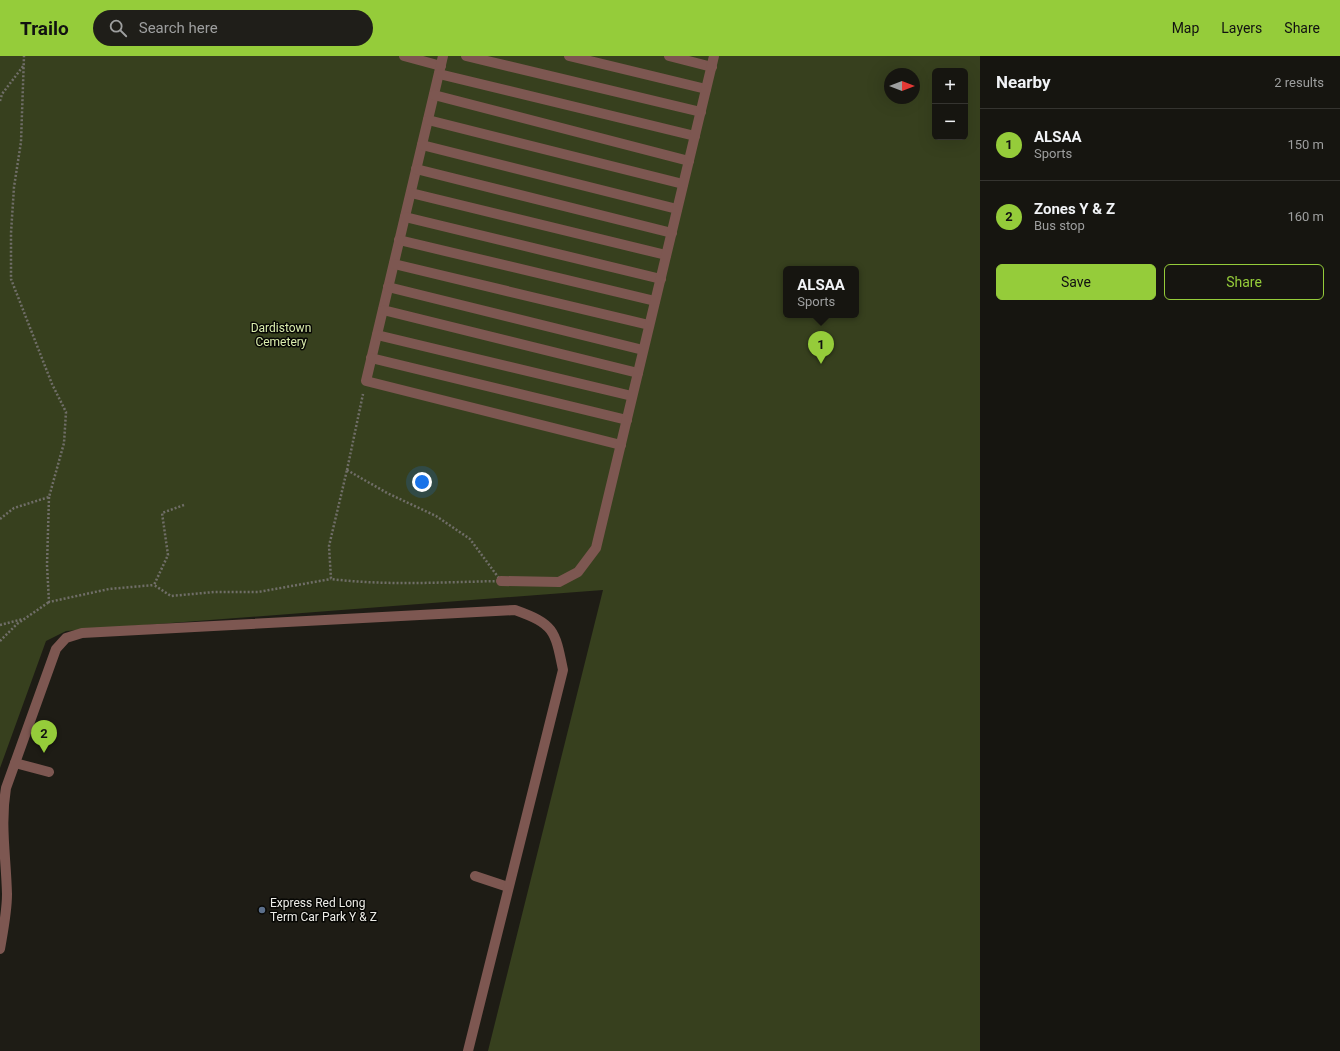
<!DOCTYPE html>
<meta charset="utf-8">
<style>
:root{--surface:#161510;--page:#1f1e19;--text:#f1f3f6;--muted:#9e9f9f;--line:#353430;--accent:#95cc3a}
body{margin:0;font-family:Roboto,sans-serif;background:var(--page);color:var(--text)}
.controls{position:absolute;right:12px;top:12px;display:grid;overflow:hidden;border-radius:6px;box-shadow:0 4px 16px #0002}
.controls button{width:36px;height:36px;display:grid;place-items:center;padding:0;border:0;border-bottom:1px solid var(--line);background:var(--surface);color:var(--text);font:20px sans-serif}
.compass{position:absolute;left:884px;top:12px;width:36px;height:36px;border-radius:50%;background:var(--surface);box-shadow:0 4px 16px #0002;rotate:90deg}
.you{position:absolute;left:422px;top:426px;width:14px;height:14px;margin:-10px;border:3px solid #fff;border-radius:50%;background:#1a73e8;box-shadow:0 0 0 6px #1a73e833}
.badge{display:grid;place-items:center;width:26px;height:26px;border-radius:50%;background:var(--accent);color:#111;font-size:13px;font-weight:700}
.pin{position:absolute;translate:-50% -33px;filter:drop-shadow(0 1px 2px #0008)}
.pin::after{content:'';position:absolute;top:21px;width:14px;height:12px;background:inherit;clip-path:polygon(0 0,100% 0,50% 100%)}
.popup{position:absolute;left:783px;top:210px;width:76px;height:52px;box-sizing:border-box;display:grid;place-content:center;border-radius:6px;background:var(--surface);filter:drop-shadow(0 1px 3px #0005);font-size:13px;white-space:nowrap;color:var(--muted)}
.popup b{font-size:15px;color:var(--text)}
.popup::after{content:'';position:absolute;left:50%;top:100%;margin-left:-8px;border:8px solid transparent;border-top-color:var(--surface)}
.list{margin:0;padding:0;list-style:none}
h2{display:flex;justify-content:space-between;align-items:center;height:52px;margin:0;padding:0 16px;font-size:17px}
h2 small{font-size:13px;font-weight:400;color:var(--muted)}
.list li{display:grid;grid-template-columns:26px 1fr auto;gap:12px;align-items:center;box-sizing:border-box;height:72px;padding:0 16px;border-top:1px solid var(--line)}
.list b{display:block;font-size:15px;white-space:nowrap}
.list p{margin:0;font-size:13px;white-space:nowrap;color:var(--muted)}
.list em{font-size:13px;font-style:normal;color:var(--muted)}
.actions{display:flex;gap:8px;padding:12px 16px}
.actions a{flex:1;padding:9px 0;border:1px solid var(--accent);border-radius:6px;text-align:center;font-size:14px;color:var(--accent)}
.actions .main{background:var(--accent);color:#111}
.icon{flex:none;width:22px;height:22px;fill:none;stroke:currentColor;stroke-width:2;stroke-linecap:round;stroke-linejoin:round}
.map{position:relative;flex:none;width:980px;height:995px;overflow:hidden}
header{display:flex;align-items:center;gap:24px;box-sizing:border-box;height:56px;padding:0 20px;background:var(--accent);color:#111}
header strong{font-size:19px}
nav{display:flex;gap:22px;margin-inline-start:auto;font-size:14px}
.search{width:280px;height:36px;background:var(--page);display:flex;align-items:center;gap:10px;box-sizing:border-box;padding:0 14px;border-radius:22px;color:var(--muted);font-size:15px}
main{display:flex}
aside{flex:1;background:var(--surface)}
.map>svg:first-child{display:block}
.green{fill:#37401e;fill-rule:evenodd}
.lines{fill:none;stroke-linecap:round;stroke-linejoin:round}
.path{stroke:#706e68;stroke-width:2.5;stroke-dasharray:2 2;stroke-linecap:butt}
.lane{stroke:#7d5751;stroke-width:10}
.service-dot{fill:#5c6f8a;stroke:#070704;stroke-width:1.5}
.labels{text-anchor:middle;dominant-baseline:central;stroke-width:3;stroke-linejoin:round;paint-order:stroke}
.park-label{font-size:12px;fill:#daedad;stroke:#070704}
.poi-label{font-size:12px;fill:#eeede8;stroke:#070704;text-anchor:start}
</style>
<header>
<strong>Trailo</strong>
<div class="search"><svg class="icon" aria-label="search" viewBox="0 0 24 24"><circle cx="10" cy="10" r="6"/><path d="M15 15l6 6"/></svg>Search here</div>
<nav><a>Map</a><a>Layers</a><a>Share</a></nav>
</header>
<main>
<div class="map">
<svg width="980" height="995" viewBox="0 0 980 995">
<rect width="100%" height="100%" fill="#1e1c15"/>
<path class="green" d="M0,0h980v995h-492l115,-461 -537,41 -20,10 -46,127zM935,15h30v66h-30zM890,18h24v24h-24zM786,213h70v46h-70z"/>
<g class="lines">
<g class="path">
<path d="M0,45l2,-7 22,-29"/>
<path d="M347,414l40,23 49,23 34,23 31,42c-56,1 -114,5 -170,-2l-2,-33z"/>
<path d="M347,414l16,-76"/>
<path d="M49,441l-2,68 2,37 60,-13 45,-4"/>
<path d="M184,449l-22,8 6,42 -14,30 17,11 43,-4h44l73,-13"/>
<path d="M0,463l14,-11 35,-11 15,-54 2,-31 -14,-28 -41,-105v-46l3,-46 7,-45 3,-86"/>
<path d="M0,569l23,-6"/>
<path d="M0,585l17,-17 32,-22"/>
</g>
<g class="lane">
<path d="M404,0l37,10"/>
<path d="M443,0l-77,325 255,64"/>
<path d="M466,0l235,56"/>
<path d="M569,0l137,33"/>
<path d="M669,0l43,11"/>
<path d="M439,18l256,62"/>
<path d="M434,39l255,66"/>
<path d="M428,64l255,64"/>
<path d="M422,89l255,64"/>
<path d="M416,113l256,64"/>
<path d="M411,137l255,62"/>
<path d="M405,161l256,62"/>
<path d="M399,184l256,61"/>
<path d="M394,208l255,61"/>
<path d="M388,231l255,63"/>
<path d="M383,254l255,63"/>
<path d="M377,279l255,61"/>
<path d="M371,302l256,62"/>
<path d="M501,525l58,1 19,-10 18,-24 118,-492"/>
<path d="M15,707l34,9"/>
<path d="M475,820l33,11"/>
<path d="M0,893c3,-18 7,-37 7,-55 -1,-38 -7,-69 -1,-106l50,-139 10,-11 16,-5 433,-23c39,14 40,20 48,60l-95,381"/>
</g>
</g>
<circle class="service-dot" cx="262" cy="854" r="4"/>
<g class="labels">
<g class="park-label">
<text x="281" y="272">Dardistown<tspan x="281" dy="14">Cemetery</tspan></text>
</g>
<g class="poi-label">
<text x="270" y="847">Express Red Long<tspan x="270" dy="14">Term Car Park Y &amp; Z</tspan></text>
</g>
</g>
</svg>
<div class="controls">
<button>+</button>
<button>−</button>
</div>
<svg class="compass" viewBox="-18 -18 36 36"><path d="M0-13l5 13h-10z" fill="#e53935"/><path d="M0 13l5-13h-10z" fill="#9e9f9f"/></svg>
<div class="you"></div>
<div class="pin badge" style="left:821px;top:308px">1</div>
<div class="popup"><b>ALSAA</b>Sports</div>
<div class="pin badge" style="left:44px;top:697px">2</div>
</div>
<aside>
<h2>Nearby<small>2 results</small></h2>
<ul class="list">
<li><span class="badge">1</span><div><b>ALSAA</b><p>Sports</p></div><em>150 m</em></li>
<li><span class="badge">2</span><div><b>Zones Y &amp; Z</b><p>Bus stop</p></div><em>160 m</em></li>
</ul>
<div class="actions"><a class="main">Save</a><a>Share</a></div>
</aside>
</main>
